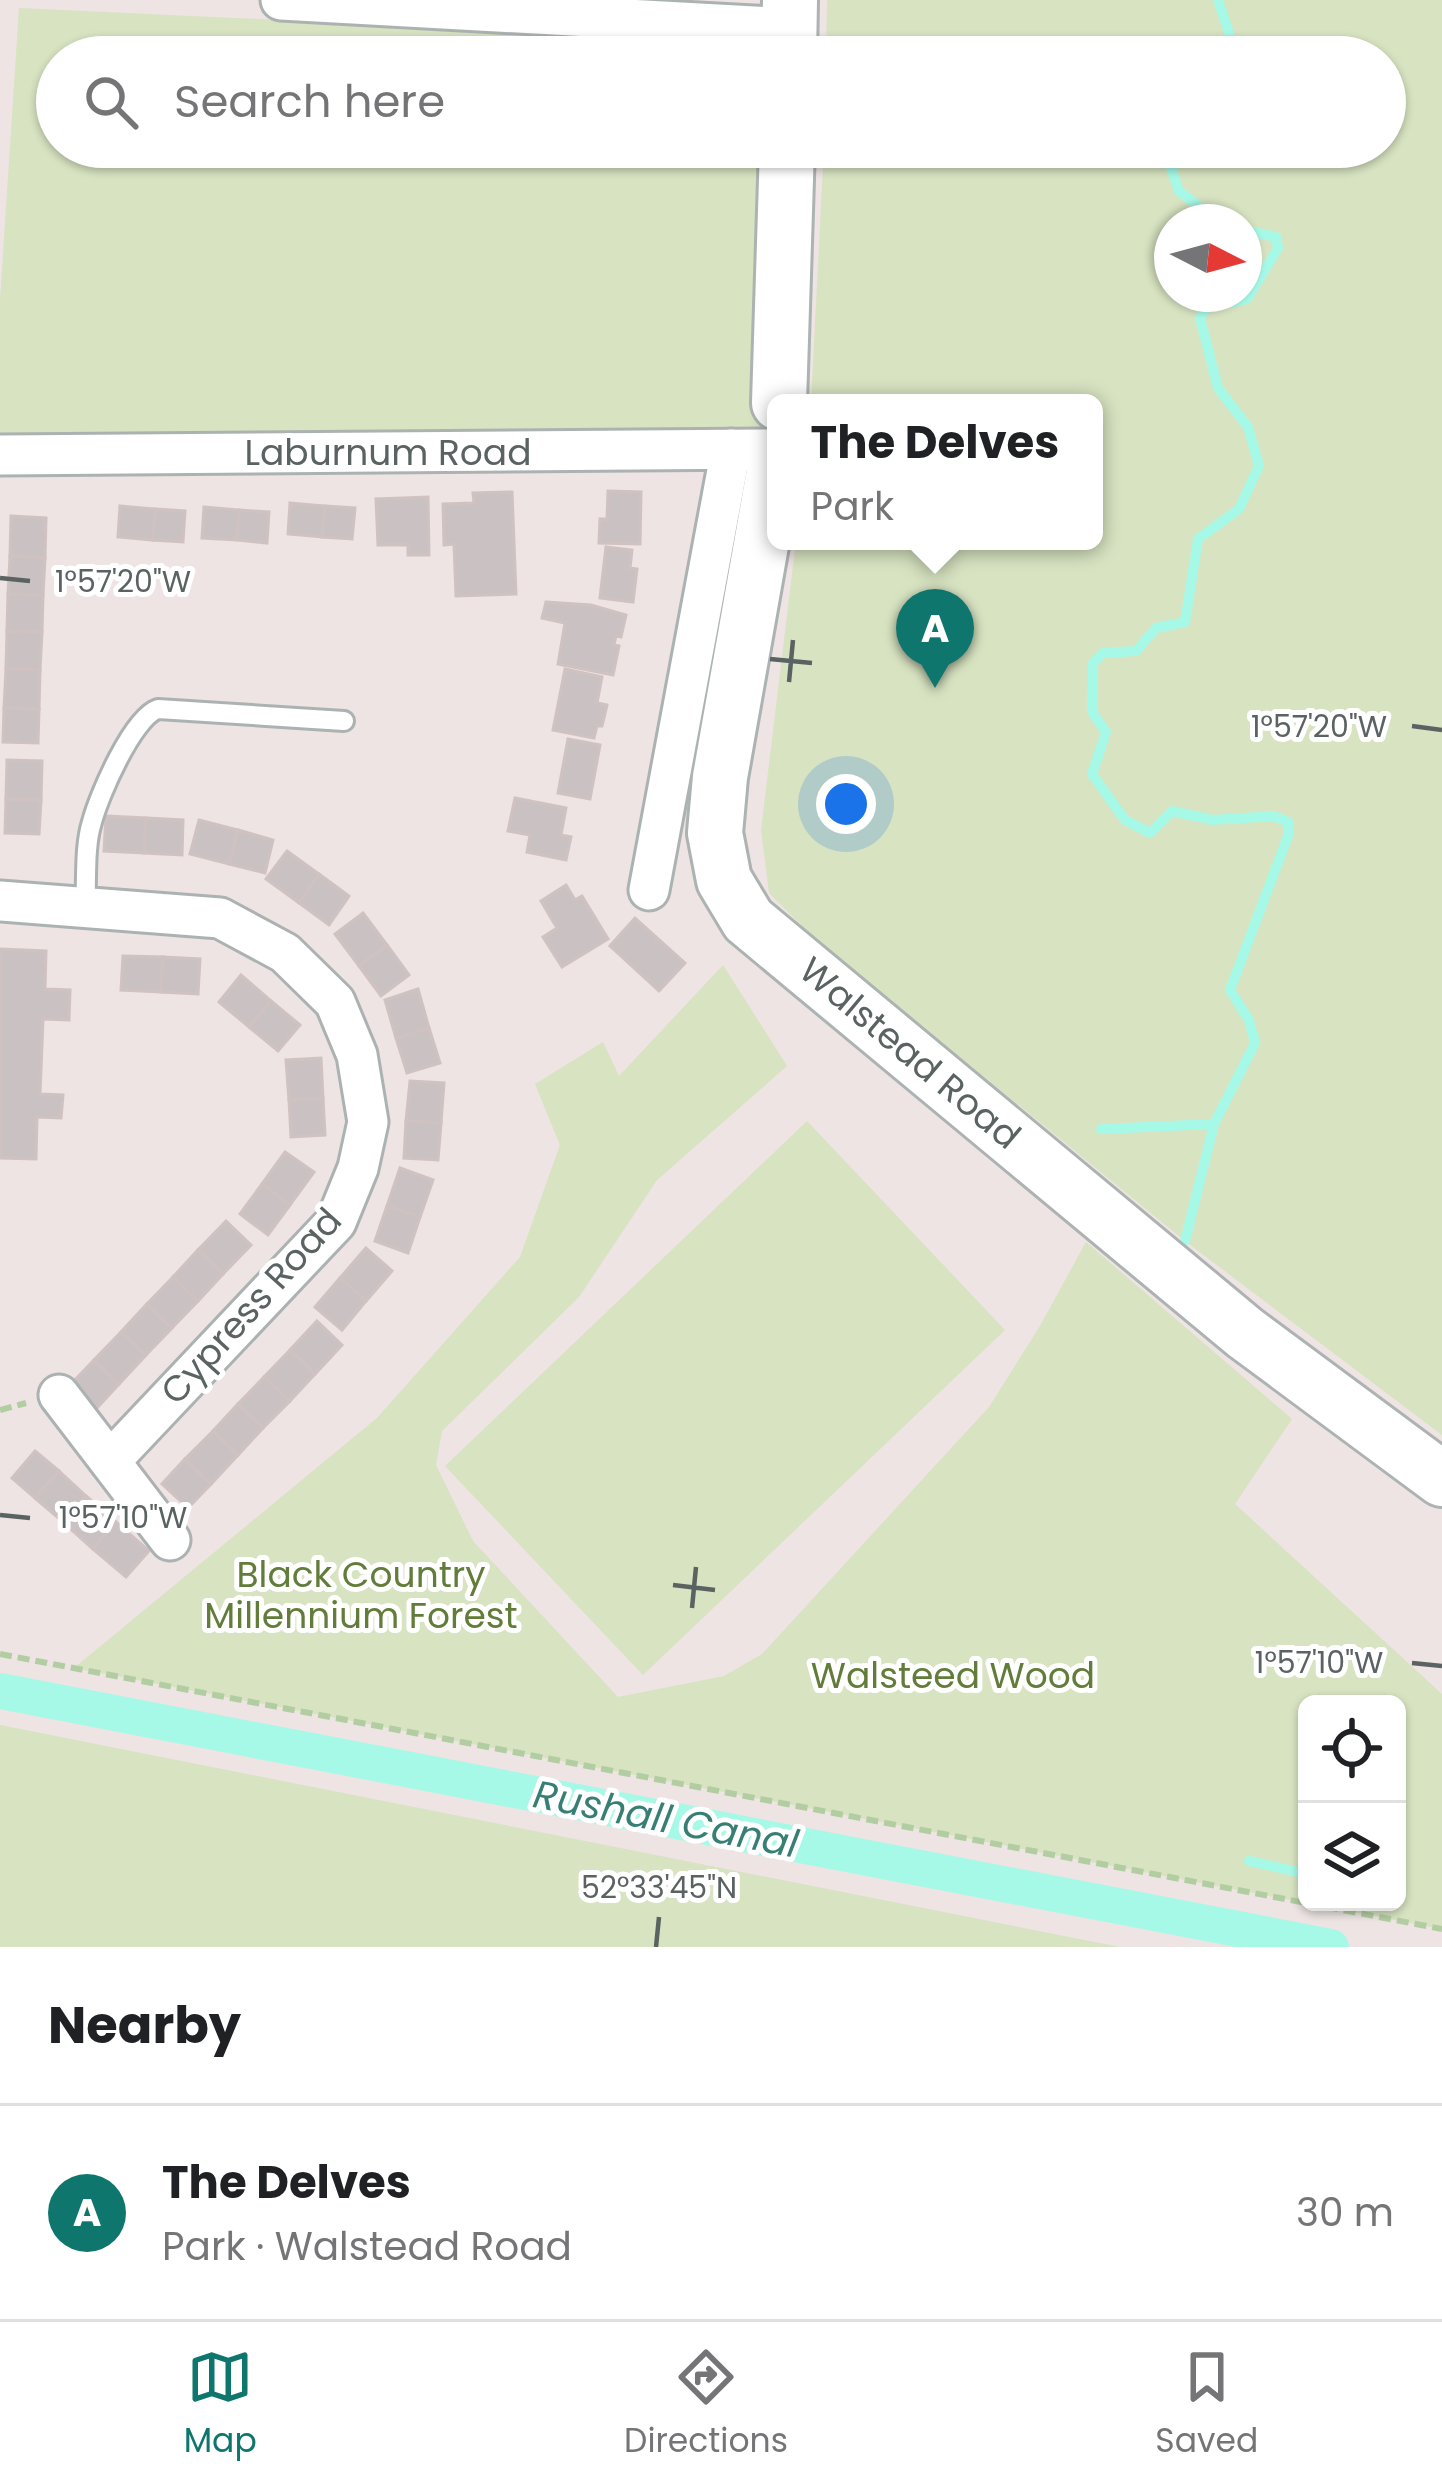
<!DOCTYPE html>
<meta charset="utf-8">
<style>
:root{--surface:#fff;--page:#f6f6f6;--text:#202124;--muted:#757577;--line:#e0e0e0;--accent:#0f766e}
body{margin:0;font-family:Poppins,sans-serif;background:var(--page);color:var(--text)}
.controls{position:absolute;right:36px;bottom:36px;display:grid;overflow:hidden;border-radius:18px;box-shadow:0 3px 9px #0004}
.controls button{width:108px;height:108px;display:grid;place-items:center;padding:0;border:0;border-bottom:3px solid var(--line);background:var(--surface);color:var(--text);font:60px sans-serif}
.compass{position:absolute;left:1154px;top:204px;width:108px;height:108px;border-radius:50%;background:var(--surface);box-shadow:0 3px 9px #0004;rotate:96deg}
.you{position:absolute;left:846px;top:804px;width:42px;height:42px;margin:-30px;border:9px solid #fff;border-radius:50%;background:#1a73e8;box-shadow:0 0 0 18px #1a73e833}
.badge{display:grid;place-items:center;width:78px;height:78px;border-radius:50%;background:var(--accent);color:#fff;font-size:39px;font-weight:700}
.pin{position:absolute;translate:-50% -99px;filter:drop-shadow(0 3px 6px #0008)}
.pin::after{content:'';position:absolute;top:63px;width:42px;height:36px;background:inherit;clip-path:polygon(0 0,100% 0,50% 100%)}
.popup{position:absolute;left:767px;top:394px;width:336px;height:156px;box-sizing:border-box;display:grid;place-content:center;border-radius:18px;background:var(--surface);filter:drop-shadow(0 3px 9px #0005);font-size:39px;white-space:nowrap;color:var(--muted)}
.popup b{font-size:45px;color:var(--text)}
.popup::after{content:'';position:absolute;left:50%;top:100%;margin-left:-24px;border:24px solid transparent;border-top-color:var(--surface)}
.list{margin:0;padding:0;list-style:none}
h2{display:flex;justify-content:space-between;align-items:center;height:156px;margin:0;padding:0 48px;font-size:51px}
h2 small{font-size:39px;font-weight:400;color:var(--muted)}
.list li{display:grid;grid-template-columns:78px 1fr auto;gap:36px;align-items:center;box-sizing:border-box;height:216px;padding:0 48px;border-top:3px solid var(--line)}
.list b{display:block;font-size:45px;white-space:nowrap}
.list p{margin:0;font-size:39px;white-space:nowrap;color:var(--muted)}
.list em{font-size:39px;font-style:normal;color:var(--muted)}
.icon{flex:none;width:66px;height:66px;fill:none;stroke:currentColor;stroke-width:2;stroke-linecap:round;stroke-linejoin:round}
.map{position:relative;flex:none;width:1442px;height:1947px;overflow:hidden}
.search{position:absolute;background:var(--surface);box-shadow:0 3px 9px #0004;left:36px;right:36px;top:36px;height:132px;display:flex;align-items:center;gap:30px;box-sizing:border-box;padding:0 42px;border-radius:66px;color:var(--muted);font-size:45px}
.sheet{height:372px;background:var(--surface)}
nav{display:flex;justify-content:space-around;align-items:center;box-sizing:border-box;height:168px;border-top:3px solid var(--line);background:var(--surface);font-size:33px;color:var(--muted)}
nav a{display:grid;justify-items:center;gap:6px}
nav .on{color:var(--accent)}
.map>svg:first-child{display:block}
.green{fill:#d7e3c1;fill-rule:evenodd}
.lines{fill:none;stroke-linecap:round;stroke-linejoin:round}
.stream{stroke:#a7f9e7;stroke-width:10}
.canal{stroke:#a7f9e7;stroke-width:36}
.building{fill:#cac2c2;stroke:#d1c2c2;stroke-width:3}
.lane-casing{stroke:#acb2b2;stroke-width:24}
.street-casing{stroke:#acb2b2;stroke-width:45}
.secondary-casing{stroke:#acb3b2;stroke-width:60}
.path{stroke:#b2cda1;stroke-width:6;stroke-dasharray:12 6;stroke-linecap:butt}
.lane{stroke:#fff;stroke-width:18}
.street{stroke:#fff;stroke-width:39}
.secondary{stroke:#fff;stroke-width:54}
.ticks{fill:none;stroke:#5b6362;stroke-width:4.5}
.labels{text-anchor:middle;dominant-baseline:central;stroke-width:10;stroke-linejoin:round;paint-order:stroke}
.street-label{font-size:36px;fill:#5b6362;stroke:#fff}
.park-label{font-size:36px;fill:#627c39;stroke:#fff}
.water-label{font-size:39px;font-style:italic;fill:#377f74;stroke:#fff}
.ticks-label{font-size:30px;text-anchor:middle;fill:#5b6362;stroke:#fff;stroke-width:10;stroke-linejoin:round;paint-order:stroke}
</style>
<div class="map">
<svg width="1442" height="1947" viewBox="0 0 1442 1947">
<rect width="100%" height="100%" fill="#ede4e3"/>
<g class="green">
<path d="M827,0h615v1435l-257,-194 -373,-305 -43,-43 -8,-63 35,-289h298v-138h-283l13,-256h561v-90h-559zM1172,222h72v72h-72z"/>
<path d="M19,8l762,35 -1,14h-723v90h720l-12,284 -765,5v-136z"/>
<path d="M723,965l64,101 -130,114 -78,117 -137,134 -6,34 37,76 145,156 106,-21 38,-22 227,-247 51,-81 46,-84 206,177 -57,85 207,190v235l-1368,-261 303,-250 143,-161 40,-112 -25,-61 68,-42 16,34zM1307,1704h90v198h-90z"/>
<path d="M807,1121l198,209 -362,345 -198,-209z"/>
<path d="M0,1725l1120,222h-1120z"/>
</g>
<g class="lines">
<g class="stream">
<path d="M1218,0l13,39 26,18"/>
<path d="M1164,147l15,44 40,31"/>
<path d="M1101,1129l113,-5"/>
<path d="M1185,1241l29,-117 41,-81 -6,-23 -19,-30 58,-154v-14l-15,-6 -60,4 -41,-9 -22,22 -25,-13 -33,-46 14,-42 -14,-20 1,-49 10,-10 33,-2 20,-23 29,-6 13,-83 41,-30 20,-43 -11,-39 -30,-39 -18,-70 7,-11 40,-8 31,-51 -2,-11 -32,-7"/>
<path d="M1249,1861l49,11"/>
</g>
<path class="canal" d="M0,1691l1331,256"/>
</g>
<g class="building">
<path d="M608,491l33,1 -1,52 -41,-1 1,-24h7z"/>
<path d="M512,492l4,102 -60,2 -2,-52 -10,1 -1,-41 31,-1 -1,-10z"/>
<path d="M428,497l1,58h-21v-10h-30l-2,-46z"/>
<path d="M290,503l35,3 -3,31 -34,-3z"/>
<path d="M120,506l35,3 -2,31 -35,-3z"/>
<path d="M325,506l30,2 -3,31 -30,-2z"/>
<path d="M204,507l35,3 -2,30 -35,-2z"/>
<path d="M155,509l30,2 -2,31 -30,-2z"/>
<path d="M239,510l30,2 -2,31 -30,-3z"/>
<path d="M11,516l35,2 -1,40 -35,-2z"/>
<path d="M606,547l26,3 -2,18 7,1 -4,33 -33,-4z"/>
<path d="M10,556l35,2 -2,37 -35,-1z"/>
<path d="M8,594l35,1 -1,37 -35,-1z"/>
<path d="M546,602l45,3 35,10 -5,22 -5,-1 -2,9 5,1 -6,29 -55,-11 7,-41 -23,-5z"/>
<path d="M7,631l35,1 -2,38 -34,-1z"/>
<path d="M6,669l34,1 -1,39 -35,-1z"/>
<path d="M565,669l37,8 -5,26 10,2 -5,21h-5l-3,12 -41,-8z"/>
<path d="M4,708l35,1 -1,34 -35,-1z"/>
<path d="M568,739l32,6 -10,54 -32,-6z"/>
<path d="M7,760l35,1 -1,39 -35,-1z"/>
<path d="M515,798l51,10 -5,27 10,2 -5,23 -39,-8 3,-17 -22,-4z"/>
<path d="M6,799l35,1 -2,34 -34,-1z"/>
<path d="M106,816l40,2 -2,35 -40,-2z"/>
<path d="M146,818l37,2 -1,35 -38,-2z"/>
<path d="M199,820l39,10 -9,34 -39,-10z"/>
<path d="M238,830l35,10 -8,33 -36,-9z"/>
<path d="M287,851l32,23 -20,29 -33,-24z"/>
<path d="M319,874l30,22 -20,29 -30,-22z"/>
<path d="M566,885l9,15 7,-4 26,43 -46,28 -19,-30 14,-9 -16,-27z"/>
<path d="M363,913l24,32 -28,21 -24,-32z"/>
<path d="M635,918l50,45 -26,28 -49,-45z"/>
<path d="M387,945l22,30 -28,21 -22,-30z"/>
<path d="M0,949l46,2 -1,38 25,1 -1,30 -26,-1 -3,75 23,1 -2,23 -24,-1 -1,42 -36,-1z"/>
<path d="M123,956l40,1 -2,35 -40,-2z"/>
<path d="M163,957l37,2 -2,35 -37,-2z"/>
<path d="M241,975l30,26 -22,26 -30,-25z"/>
<path d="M418,989l11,39 -33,10 -11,-38z"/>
<path d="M271,1001l29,24 -22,26 -29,-24z"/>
<path d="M429,1028l11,35 -33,10 -11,-35z"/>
<path d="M321,1058l2,40 -34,2 -3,-40z"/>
<path d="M410,1081l34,2 -3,40 -35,-2z"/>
<path d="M323,1098l2,37 -34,2 -2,-37z"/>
<path d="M406,1121l35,2 -3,37 -34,-2z"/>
<path d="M285,1152l29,20 -24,33 -28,-21z"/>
<path d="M400,1168l33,12 -13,37 -33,-11z"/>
<path d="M262,1184l28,21 -22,30 -28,-21z"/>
<path d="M387,1206l33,11 -12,36 -33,-12z"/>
<path d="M226,1221l25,24 -28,29 -25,-24z"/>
<path d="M366,1248l26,23 -26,30 -26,-23z"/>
<path d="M198,1250l25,24 -25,27 -25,-24z"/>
<path d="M173,1277l25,24 -26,27 -25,-24z"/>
<path d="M340,1278l26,23 -24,29 -27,-23z"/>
<path d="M147,1304l25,24 -26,27 -25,-23z"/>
<path d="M317,1321l25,24 -27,29 -25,-24z"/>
<path d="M121,1332l25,23 -27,29 -25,-24z"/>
<path d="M290,1350l25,24 -25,27 -26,-24z"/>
<path d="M94,1360l25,24 -23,25 -25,-25z"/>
<path d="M264,1377l26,24 -27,27 -25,-24z"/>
<path d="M238,1404l25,24 -25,27 -25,-24z"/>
<path d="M213,1431l25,24 -27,29 -26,-25z"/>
<path d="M35,1451l24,20 -24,27 -23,-20z"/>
<path d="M185,1459l26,25 -23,24 -26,-24z"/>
<path d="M59,1471l27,25 -23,26 -28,-24z"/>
<path d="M86,1496l30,26 -23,27 -30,-27z"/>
<path d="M116,1522l33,29 -23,26 -33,-28z"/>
</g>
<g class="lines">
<g class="lane-casing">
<path id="lane" d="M85,908c2,-27 -1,-61 7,-86 7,-27 41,-105 66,-113l186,12"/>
</g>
<g class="street-casing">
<g id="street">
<path d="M281,0l509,28"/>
<path d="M0,455l776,-6"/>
<path d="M649,890l82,-441"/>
<path d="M0,901l220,17 65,35 50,49 22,53 11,67 -10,46 -22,54 -226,239"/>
<path d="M59,1395l111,145"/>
</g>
</g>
<g class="secondary-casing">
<g id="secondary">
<path d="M789,57l1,-57"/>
<path d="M779,403l8,-256"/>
<path d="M776,460l-56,317 -5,56 9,47 24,40 497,413 197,146"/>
</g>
</g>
<g class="path">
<path d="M0,1410l26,-7"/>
<path d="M0,1654l1442,275"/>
</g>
<use href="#lane" class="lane"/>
<use href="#street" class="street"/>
<use href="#secondary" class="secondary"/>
</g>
<path class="ticks" d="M0,578l30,3M770,659l42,4M789,682l4,-42M1412,726l30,4M0,1515l30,3M673,1585l42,5M692,1608l4,-41M1412,1663l30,3M656,1947l3,-30"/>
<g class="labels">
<g class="street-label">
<text x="388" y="452">Laburnum Road</text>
<text transform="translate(910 1053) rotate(40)">Walstead Road</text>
<text transform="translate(251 1306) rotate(-48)">Cypress Road</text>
</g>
<g class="park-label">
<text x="361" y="1574">Black Country<tspan x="361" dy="41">Millennium Forest</tspan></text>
<text x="953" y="1675">Walsteed Wood</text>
</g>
<g class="water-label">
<text transform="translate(666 1819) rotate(11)">Rushall Canal</text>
</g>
</g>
<g class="ticks-label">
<text x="123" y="592">1°57'20"W</text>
<text x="1319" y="737">1°57'20"W</text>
<text x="123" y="1528">1°57'10"W</text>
<text x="1319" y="1673">1°57'10"W</text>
<text x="659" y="1898">52°33'45"N</text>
</g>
</svg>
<div class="controls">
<button><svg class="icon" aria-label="locate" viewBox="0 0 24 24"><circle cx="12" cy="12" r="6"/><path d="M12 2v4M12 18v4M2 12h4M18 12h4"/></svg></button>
<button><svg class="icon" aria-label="layers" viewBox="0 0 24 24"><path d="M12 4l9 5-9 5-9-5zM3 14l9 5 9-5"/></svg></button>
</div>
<svg class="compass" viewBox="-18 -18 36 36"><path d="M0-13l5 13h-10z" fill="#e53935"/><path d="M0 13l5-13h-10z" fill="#757577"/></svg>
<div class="you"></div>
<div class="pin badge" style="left:935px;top:688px">A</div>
<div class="popup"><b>The Delves</b>Park</div>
<div class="search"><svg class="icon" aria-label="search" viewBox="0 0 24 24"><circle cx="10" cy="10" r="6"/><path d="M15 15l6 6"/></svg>Search here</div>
</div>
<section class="sheet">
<h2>Nearby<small></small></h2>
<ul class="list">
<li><span class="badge">A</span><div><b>The Delves</b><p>Park · Walstead Road</p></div><em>30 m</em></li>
</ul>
</section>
<nav>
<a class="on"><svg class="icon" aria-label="map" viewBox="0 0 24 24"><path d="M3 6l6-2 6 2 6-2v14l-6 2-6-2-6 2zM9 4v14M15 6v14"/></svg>Map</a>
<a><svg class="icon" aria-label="directions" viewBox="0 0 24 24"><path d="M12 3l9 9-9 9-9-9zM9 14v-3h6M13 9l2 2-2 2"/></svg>Directions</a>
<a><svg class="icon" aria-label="saved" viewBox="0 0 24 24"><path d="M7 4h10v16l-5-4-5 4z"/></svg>Saved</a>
</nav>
